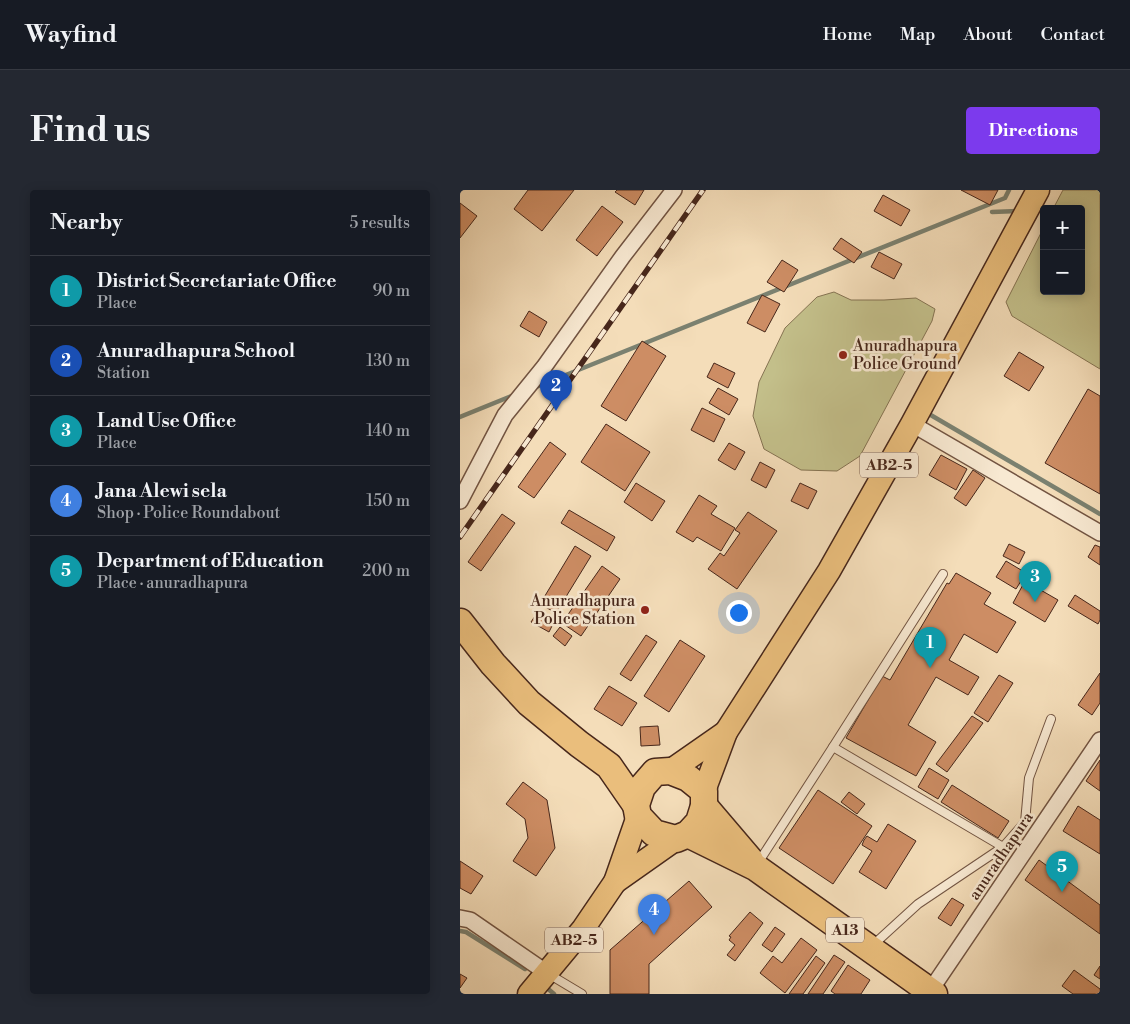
<!DOCTYPE html>
<meta charset="utf-8">
<style>
:root{--surface:#171b24;--page:#242831;--text:#f1f3f6;--muted:#9ea1a6;--line:#363941;--accent:#7c3aed}
body{margin:0;font-family:"Libre Bodoni",serif;background:var(--page);color:var(--text)}
.controls{position:absolute;right:15px;top:15px;display:grid;overflow:hidden;border-radius:5px;box-shadow:0 2px 12px #0003}
.controls button{width:45px;height:45px;display:grid;place-items:center;padding:0;border:0;border-bottom:1px solid var(--line);background:var(--surface);color:var(--text);font:25px sans-serif}
.you{position:absolute;left:278px;top:422px;width:18px;height:18px;margin:-12px;border:4px solid #fff;border-radius:50%;background:#1a73e8;box-shadow:0 0 0 8px #1a73e833}
.badge{display:grid;place-items:center;width:32px;height:32px;border-radius:50%;background:var(--accent);color:#fff;font-size:16px;font-weight:700}
.pin{position:absolute;translate:-50% -41px;filter:drop-shadow(0 1px 2px #0008)}
.pin::after{content:'';position:absolute;top:26px;width:18px;height:15px;background:inherit;clip-path:polygon(0 0,100% 0,50% 100%)}
.list{margin:0;padding:0;list-style:none}
h2{display:flex;justify-content:space-between;align-items:center;height:65px;margin:0;padding:0 20px;font-size:21px}
h2 small{font-size:16px;font-weight:400;color:var(--muted)}
.list li{display:grid;grid-template-columns:32px 1fr auto;gap:15px;align-items:center;box-sizing:border-box;height:70px;padding:0 20px;border-top:1px solid var(--line)}
.list b{display:block;font-size:19px;white-space:nowrap}
.list p{margin:0;font-size:16px;white-space:nowrap;color:var(--muted)}
.list em{font-size:16px;font-style:normal;color:var(--muted)}
.map{position:relative;flex:none;width:640px;height:804px;overflow:hidden;border-radius:5px}
header{display:flex;align-items:center;gap:30px;box-sizing:border-box;height:70px;padding:0 25px;background:var(--surface);border-bottom:1px solid var(--line)}
header strong{font-size:24px}
nav{display:flex;gap:28px;margin-inline-start:auto;font-size:18px}
.intro{display:flex;align-items:center;justify-content:space-between;box-sizing:border-box;height:120px;padding:0 30px}
h1{margin:0;font-size:35px}
.button{padding:12px 22px;border-radius:5px;background:var(--accent);color:#fff;font-size:18px;font-weight:700}
main{display:flex;gap:30px;padding:0 30px}
aside{flex:1;background:var(--surface);border-radius:5px;box-shadow:0 2px 12px #0003}
.map>svg:first-child{display:block}
.green{fill:#c3bf8a;stroke:#857352}
.lines{fill:none;stroke-linecap:round;stroke-linejoin:round}
.stream{stroke:#7b8170;stroke-width:4.5}
.building{fill:#cd8d64;stroke:#47271b}
.lane-casing{stroke:#725442;stroke-width:10}
.street-casing{stroke:#725442;stroke-width:18}
.primary-casing{stroke:#47271b;stroke-width:25}
.highway-casing{stroke:#47271b;stroke-width:29}
.lane{stroke:#f8e9d2;stroke-width:8}
.street{stroke:#f8e9d2;stroke-width:15}
.primary{stroke:#eabe7c;stroke-width:22}
.highway{stroke:#eabe7c;stroke-width:26}
.rail-casing{stroke:#47271b;stroke-width:5.5}
.rail{stroke:#f8e9d2;stroke-width:4;stroke-dasharray:11;stroke-linecap:butt}
.poi-dot{fill:#8f2418;stroke:#f8e9d2;stroke-width:2}
.labels{text-anchor:middle;dominant-baseline:central;stroke-width:5;stroke-linejoin:round;paint-order:stroke}
.shield{fill:#f8e9d2;stroke:#7c6152;stroke-width:1}
.shield-label{font-size:15px;font-weight:bold;fill:#47271b}
.poi-label{font-size:16px;fill:#47271b;stroke:#f8e9d2;text-anchor:start}
.street-label{font-size:16px;fill:#47271b;stroke:#f8e9d2}
</style>
<header>
<strong>Wayfind</strong>
<nav><a>Home</a><a>Map</a><a>About</a><a>Contact</a></nav>
</header>
<div class="intro"><h1>Find us</h1><a class="button">Directions</a></div>
<main>
<aside>
<h2>Nearby<small>5 results</small></h2>
<ul class="list">
<li><span class="badge" style="background:#0f9aa8">1</span><div><b>District Secretariate Office</b><p>Place</p></div><em>90 m</em></li>
<li><span class="badge" style="background:#1a4fb4">2</span><div><b>Anuradhapura School</b><p>Station</p></div><em>130 m</em></li>
<li><span class="badge" style="background:#0f9aa8">3</span><div><b>Land Use Office</b><p>Place</p></div><em>140 m</em></li>
<li><span class="badge" style="background:#3f7fe0">4</span><div><b>Jana Alewi sela</b><p>Shop · Police Roundabout</p></div><em>150 m</em></li>
<li><span class="badge" style="background:#0f9aa8">5</span><div><b>Department of Education</b><p>Place · anuradhapura</p></div><em>200 m</em></li>
</ul>
</aside>
<div class="map">
<svg width="640" height="804" viewBox="0 0 640 804">
<rect width="100%" height="100%" fill="#f4ddb9"/>
<filter id="stains"><feTurbulence type="fractalNoise" baseFrequency=".004" numOctaves="4"/><feColorMatrix values="0 0 0 0 .2 0 0 0 0 .09 0 0 0 0 .02 0 0 0 .5 -.17"/></filter>
<radialGradient id="worn" r=".72"><stop offset=".6" stop-color="#630" stop-opacity="0"/><stop offset="1" stop-color="#630" stop-opacity=".3"/></radialGradient>
<g class="green">
<path d="M603,0h37v179l-88,-53 -6,-14 38,-75v64h37v-82h-28z"/>
<path d="M374,102l17,8h33l32,-2 19,11 -3,12 -72,135 -23,15 -36,-1 -37,-21 -11,-33 6,-34 26,-54 32,-31z"/>
</g>
<g class="lines">
<g class="stream">
<path d="M532,22l26,-1"/>
<path d="M76,197l469,-189 4,-8"/>
<path d="M470,221l-1,3 171,100"/>
<path d="M0,227l54,-22"/>
<path d="M0,741l6,1 59,37"/>
<path d="M87,798l7,6"/>
</g>
</g>
<g class="building">
<path d="M68,0h46l-32,41 -28,-22z"/>
<path d="M157,0h27l-9,15 -20,-13z"/>
<path d="M501,0h37l-8,15z"/>
<path d="M423,5l27,15 -9,16 -27,-15z"/>
<path d="M0,13l17,13 -17,22z"/>
<path d="M142,16l21,16 -26,34 -21,-16z"/>
<path d="M381,48l21,14 -8,11 -21,-14z"/>
<path d="M419,62l23,12 -8,15 -23,-12z"/>
<path d="M322,70l16,10 -14,22 -17,-10z"/>
<path d="M302,105l18,9 -15,28 -18,-9z"/>
<path d="M69,121l18,11 -8,15 -19,-11z"/>
<path d="M182,151l24,15 -40,65 -25,-15z"/>
<path d="M559,162l25,15 -15,24 -25,-15z"/>
<path d="M254,173l21,10 -7,15 -21,-11z"/>
<path d="M258,198l20,11 -9,16 -20,-12z"/>
<path d="M628,199l12,7v98l-55,-31z"/>
<path d="M242,218l23,11 -11,23 -23,-12z"/>
<path d="M146,234l44,28 -25,39 -44,-29z"/>
<path d="M90,252l16,12 -32,44 -16,-11z"/>
<path d="M269,253l16,9 -10,18 -17,-10z"/>
<path d="M481,265l26,14 -11,21 -27,-15z"/>
<path d="M300,272l15,8 -9,18 -15,-8z"/>
<path d="M513,280l12,8 -19,28 -12,-8z"/>
<path d="M176,293l29,18 -13,20 -28,-19z"/>
<path d="M340,293l17,8 -9,18 -17,-8z"/>
<path d="M239,305l18,11 -6,8 24,14 -14,23 -24,-14 -4,5 -17,-10z"/>
<path d="M109,320l46,27 -8,14 -46,-28z"/>
<path d="M288,322l29,19 -40,58 -29,-20 12,-16 4,3 16,-23 -5,-3z"/>
<path d="M42,324l13,9 -34,48 -13,-9z"/>
<path d="M549,354l16,8 -6,12 -16,-8z"/>
<path d="M635,355l5,2v18l-12,-8z"/>
<path d="M115,356l16,10 -35,57 -16,-9z"/>
<path d="M546,371l20,12 -10,16 -20,-12z"/>
<path d="M142,376l18,13 -39,57 -19,-13z"/>
<path d="M496,383l35,20 -7,11 32,18 -19,31 -33,-19 -15,26 30,17 -11,18 -32,-18 -28,48 28,17 -20,34 -70,-38 36,-62 8,4 57,-97 2,1z"/>
<path d="M565,391l33,19 -13,22 -32,-19z"/>
<path d="M615,405l25,16v9l-2,4 -30,-18z"/>
<path d="M77,423l17,9 -5,10 -18,-10z"/>
<path d="M100,437l12,9 -7,10 -12,-10z"/>
<path d="M186,445l11,7 -26,39 -11,-7z"/>
<path d="M220,450l25,16 -36,56 -25,-16z"/>
<path d="M640,483v30l-8,12 -14,-10z"/>
<path d="M539,485l14,8 -25,39 -14,-9z"/>
<path d="M149,496l28,17 -15,23 -28,-17z"/>
<path d="M512,526l11,7 -36,49 -11,-8z"/>
<path d="M198,536l2,19 -19,1 -1,-19z"/>
<path d="M640,570v31l-14,-10z"/>
<path d="M469,578l20,12 -11,19 -20,-12z"/>
<path d="M63,592l24,18 8,48 -19,28 -23,-15 15,-23 -3,-19 -19,-15z"/>
<path d="M492,595l57,36 -11,17 -57,-36z"/>
<path d="M358,600l54,36 -39,58 -54,-36z"/>
<path d="M389,602l16,12 -8,10 -16,-12z"/>
<path d="M618,616l22,14v34l-37,-23z"/>
<path d="M428,634l28,17 -30,48 -27,-17 13,-21 -10,-6 2,-5 3,-4 10,6z"/>
<path d="M579,670l61,45v29l-75,-54z"/>
<path d="M0,671l23,15 -12,18 -11,-6z"/>
<path d="M229,691l23,26 -63,57v30h-39v-44z"/>
<path d="M492,708l12,7 -13,21 -13,-8z"/>
<path d="M290,722l13,11 -28,38 -8,-6 8,-10 -6,-5 2,-3 -2,-1z"/>
<path d="M315,737l10,7 -13,18 -10,-7z"/>
<path d="M341,748l16,12 -32,43 -25,-20 13,-17 9,7z"/>
<path d="M374,765l11,7 -22,32h-15z"/>
<path d="M356,766l9,7 -22,31h-14z"/>
<path d="M388,775l22,15 -9,14h-26l-4,-3z"/>
<path d="M640,776v13l-6,-4z"/>
<path d="M614,780l26,19v5h-27l-11,-8z"/>
<path d="M0,784l7,4 -7,10z"/>
</g>
<g class="lines">
<g class="lane-casing">
<g id="lane">
<path d="M373,557l170,100"/>
<path d="M298,673l75,-116 110,-173"/>
<path d="M412,756l46,-42 85,-57 22,-25 4,-44 22,-59"/>
<path d="M87,783l35,21"/>
</g>
</g>
<g class="street-casing">
<g id="street">
<path d="M452,234l188,109"/>
<path d="M0,311l45,-86 39,-48 79,-111 51,-66"/>
<path d="M0,728l10,2 77,53"/>
<path d="M470,801l170,-251"/>
</g>
</g>
<g class="primary-casing">
<g id="primary">
<path d="M210,581l56,-39"/>
<path d="M244,601l22,-59 103,-161 83,-147 126,-234"/>
<path d="M155,692l61,-43"/>
<path d="M69,804l54,-65 32,-47 23,-66"/>
</g>
</g>
<g class="highway-casing">
<g id="highway">
<path d="M0,432l33,42 36,39 50,41 30,22 27,39"/>
<path d="M210,581l18,7 16,13v15l-5,16 -11,12 -12,5 -22,-6 -16,-17 -2,-11 6,-18 13,-15z"/>
<path d="M244,616l46,54"/>
<path d="M228,644l67,33 179,127"/>
</g>
</g>
<use href="#lane" class="lane"/>
<use href="#street" class="street"/>
<use href="#primary" class="primary"/>
<use href="#highway" class="highway"/>
<g class="rail-casing">
<path id="rail" d="M0,347l243,-347"/>
</g>
<use href="#rail" class="rail"/>
</g>
<g class="poi-dot">
<circle cx="383" cy="165" r="5"/>
<circle cx="185" cy="420" r="5"/>
</g>
<g class="labels">
<g class="shield">
<rect x="400" y="262.5" width="58" height="25" rx="4"/>
<rect x="366" y="727.5" width="38" height="25" rx="4"/>
<rect x="85" y="737.5" width="58" height="25" rx="4"/>
</g>
<g class="shield-label">
<text x="429" y="275">AB2-5</text>
<text x="385" y="740">A13</text>
<text x="114" y="750">AB2-5</text>
</g>
<g class="poi-label">
<text x="393" y="156">Anuradhapura<tspan x="393" dy="18">Police Ground</tspan></text>
<text x="175" y="411" text-anchor="end">Anuradhapura<tspan x="175" dy="18">Police Station</tspan></text>
</g>
<g class="street-label">
<text transform="translate(541 666) rotate(-56)">anuradhapura</text>
</g>
</g>
<rect width="100%" height="100%" filter="url(#stains)"/>
<rect width="100%" height="100%" fill="url(#worn)"/>
</svg>
<div class="controls">
<button>+</button>
<button>−</button>
</div>
<div class="you"></div>
<div class="pin badge" style="left:470px;top:478px;background:#0f9aa8">1</div>
<div class="pin badge" style="left:96px;top:221px;background:#1a4fb4">2</div>
<div class="pin badge" style="left:575px;top:412px;background:#0f9aa8">3</div>
<div class="pin badge" style="left:194px;top:745px;background:#3f7fe0">4</div>
<div class="pin badge" style="left:602px;top:702px;background:#0f9aa8">5</div>
</div>
</main>
